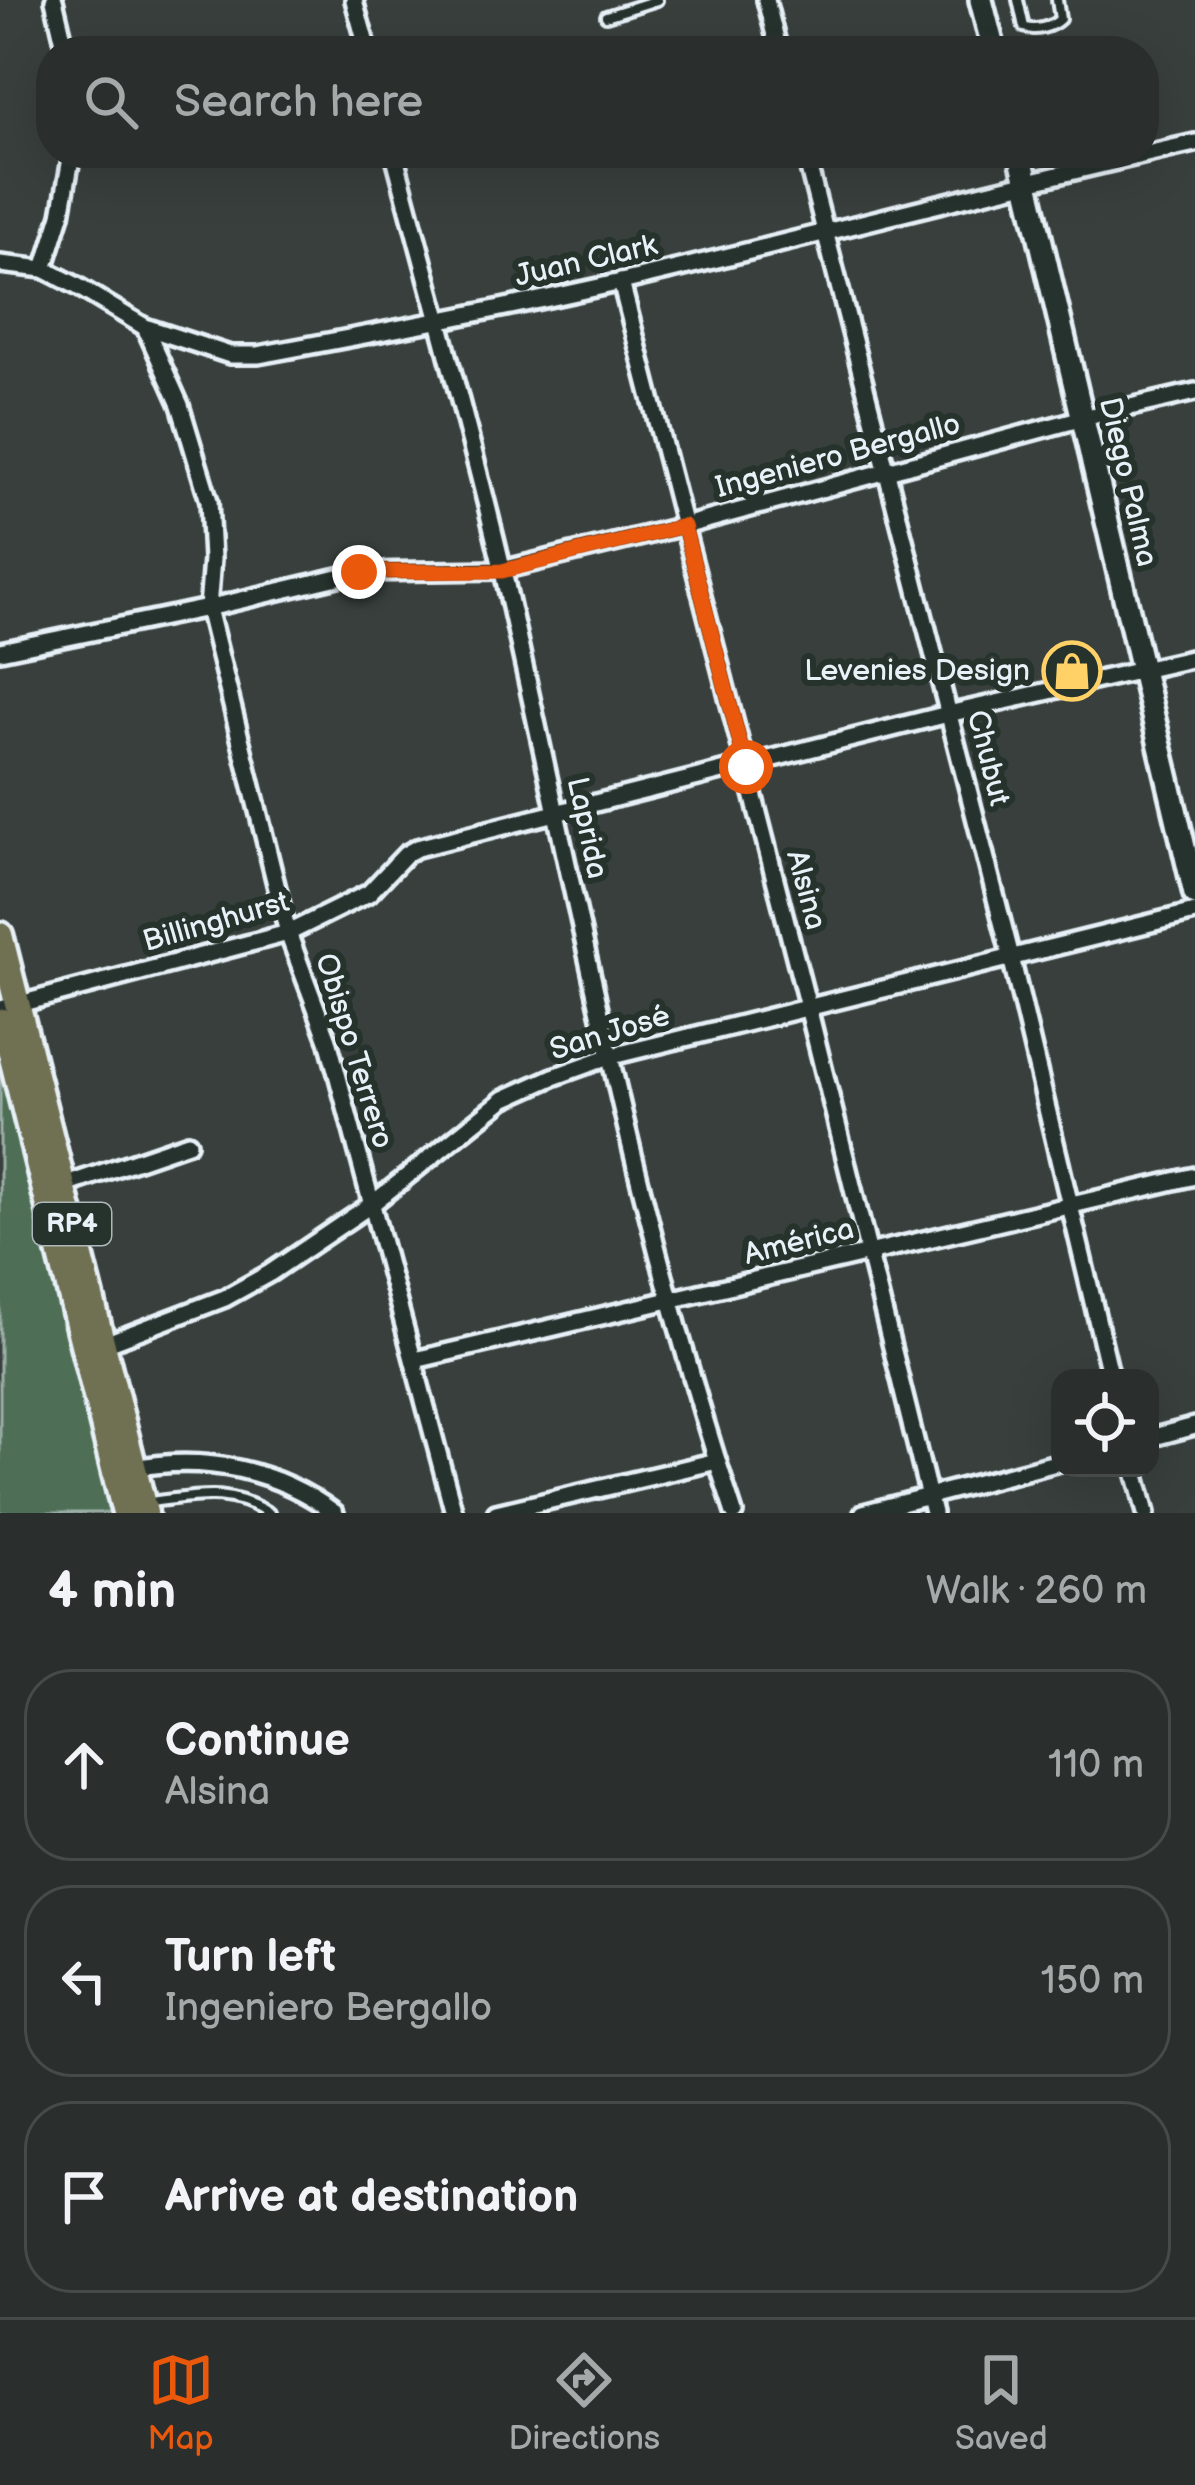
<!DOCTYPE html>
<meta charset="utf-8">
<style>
:root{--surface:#2a2f2d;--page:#363b39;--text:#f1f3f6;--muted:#a5a9aa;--line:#464a49;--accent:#ea580c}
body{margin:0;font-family:"Balsamiq Sans",sans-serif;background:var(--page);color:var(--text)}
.controls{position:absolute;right:36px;bottom:36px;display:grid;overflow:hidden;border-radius:24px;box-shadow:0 12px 48px #0002}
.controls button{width:108px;height:108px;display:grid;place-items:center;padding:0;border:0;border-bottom:3px solid var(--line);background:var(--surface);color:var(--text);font:60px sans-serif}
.stop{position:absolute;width:36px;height:36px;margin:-27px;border:9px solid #ea580c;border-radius:50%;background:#fff}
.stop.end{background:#ea580c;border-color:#fff;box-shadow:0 3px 12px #0008}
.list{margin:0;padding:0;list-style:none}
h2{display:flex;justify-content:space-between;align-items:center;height:156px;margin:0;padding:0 48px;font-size:51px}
h2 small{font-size:39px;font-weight:400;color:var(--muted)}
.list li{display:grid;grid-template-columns:78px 1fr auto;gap:36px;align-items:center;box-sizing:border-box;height:192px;margin:0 24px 24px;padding:0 24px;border:3px solid var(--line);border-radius:48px}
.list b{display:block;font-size:45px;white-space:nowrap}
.list p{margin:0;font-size:39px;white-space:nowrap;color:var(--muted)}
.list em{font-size:39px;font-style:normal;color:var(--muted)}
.icon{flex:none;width:66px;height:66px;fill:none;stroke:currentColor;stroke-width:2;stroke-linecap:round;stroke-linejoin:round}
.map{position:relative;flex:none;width:1195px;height:1513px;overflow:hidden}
.search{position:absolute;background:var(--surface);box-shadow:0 12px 48px #0002;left:36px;right:36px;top:36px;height:132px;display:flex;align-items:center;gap:30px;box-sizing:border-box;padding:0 42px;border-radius:48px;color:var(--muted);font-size:45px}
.sheet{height:804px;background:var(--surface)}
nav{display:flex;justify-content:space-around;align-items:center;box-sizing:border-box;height:168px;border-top:3px solid var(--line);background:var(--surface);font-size:33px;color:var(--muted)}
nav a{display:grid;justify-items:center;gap:6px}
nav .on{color:var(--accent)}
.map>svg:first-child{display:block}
.green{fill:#4f6e57;stroke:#9cb0a8;stroke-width:3}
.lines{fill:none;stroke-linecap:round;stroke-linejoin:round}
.service-casing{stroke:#e8f1f8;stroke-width:16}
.minor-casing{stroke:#e8f1f8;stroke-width:24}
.secondary-casing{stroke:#e8f1f8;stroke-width:30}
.primary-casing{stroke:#e8f1f8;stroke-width:33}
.service{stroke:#26332d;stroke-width:8}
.minor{stroke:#26332d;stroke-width:15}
.secondary{stroke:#26332d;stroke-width:21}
.primary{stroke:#706f52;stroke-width:24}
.route{stroke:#ea580c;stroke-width:15}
.labels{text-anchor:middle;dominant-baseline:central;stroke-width:12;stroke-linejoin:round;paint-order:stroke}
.shield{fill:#26332d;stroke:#aeb8bb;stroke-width:3}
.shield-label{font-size:27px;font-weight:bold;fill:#e8f1f8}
.street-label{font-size:30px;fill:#e8f1f8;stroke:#26332d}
.poi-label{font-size:30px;fill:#e8f1f8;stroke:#26332d;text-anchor:end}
</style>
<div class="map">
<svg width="1195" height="1513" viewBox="0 0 1195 1513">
<rect width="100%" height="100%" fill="#383f3c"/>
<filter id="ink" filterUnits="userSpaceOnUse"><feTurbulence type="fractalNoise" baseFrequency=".00833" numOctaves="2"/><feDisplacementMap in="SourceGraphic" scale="24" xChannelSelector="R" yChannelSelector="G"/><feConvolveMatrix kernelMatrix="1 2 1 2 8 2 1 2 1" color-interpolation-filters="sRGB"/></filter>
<g filter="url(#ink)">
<path class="green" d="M0,1064l97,397 8,4 13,48h-118z"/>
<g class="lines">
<g class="service-casing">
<g id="service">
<path d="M1018,0l6,27c10,5 28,0 36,-8l-3,-19"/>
<path d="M606,16l51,-16"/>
<path d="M150,1502c47,-5 75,-15 119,11"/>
</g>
</g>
<g class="minor-casing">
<g id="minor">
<path d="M54,0l12,51"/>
<path d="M354,0l14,51"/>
<path d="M766,0l13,51"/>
<path d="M394,153c37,141 77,281 110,423 71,314 129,631 230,937"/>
<path d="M805,153l206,804 100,421"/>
<path d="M0,264l44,5 33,17 68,41 85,28h28c120,-22 240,-45 359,-72 193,-45 384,-97 578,-140"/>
<path d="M44,269l17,-54 11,-62"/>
<path d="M621,282l187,725 125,506"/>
<path d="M145,327l35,78 29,96 3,58 -4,49 80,325 40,107 126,473"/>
<path d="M0,651l208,-43 151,-36 143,-2 182,-44 399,-108 112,-26"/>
<path d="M1,1009l287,-76 81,-40 37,-39 11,-6 531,-134 247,-56"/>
<path d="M63,1186l125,-43"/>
<path d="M102,1345l123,-47 45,-25 102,-69 132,-105 49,-22 55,-20 587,-145"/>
<path d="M415,1360l780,-184"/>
<path d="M1150,1438l45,-12"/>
<path d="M134,1468c71,-13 142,1 201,45"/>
<path d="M1134,1468l12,45"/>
<path d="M496,1513l221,-52"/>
<path d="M863,1513l197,-51"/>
</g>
</g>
<g class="secondary-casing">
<g id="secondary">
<path d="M981,0l13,51"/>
<path d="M1020,153l175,741"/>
</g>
</g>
<g class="primary-casing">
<g id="primary">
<path d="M0,935l145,578"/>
<path d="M3,1021l122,492"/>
</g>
</g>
<use href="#service" class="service"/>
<use href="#minor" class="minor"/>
<use href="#secondary" class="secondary"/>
<use href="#primary" class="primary"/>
</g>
</g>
<g class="lines" filter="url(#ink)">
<path class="route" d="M359,572l143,-1 182,-45 62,241"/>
</g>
<defs>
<g id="shop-ring" transform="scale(3)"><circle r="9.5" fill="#26332d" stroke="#ffd166" stroke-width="1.5"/><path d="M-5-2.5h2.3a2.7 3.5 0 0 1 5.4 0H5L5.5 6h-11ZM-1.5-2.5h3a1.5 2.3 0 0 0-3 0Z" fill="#ffd166"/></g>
</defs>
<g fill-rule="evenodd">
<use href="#shop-ring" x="1072" y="671"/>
</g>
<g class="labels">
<rect class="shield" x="33" y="1203" width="78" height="42" rx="9"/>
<g class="shield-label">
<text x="72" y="1224">RP4</text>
</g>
<g class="street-label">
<text transform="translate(586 261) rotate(-13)">Juan Clark</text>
<text transform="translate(838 456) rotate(-15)">Ingeniero Bergallo</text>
<text transform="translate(1128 482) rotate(77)">Diego Palma</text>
<text transform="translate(988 758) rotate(76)">Chubut</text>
<text transform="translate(587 828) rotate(78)">Laprida</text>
<text transform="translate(806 890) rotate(75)">Alsina</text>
<text transform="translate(216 922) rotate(-16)">Billinghurst</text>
<text transform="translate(610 1033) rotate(-17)">San José</text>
<text transform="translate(354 1051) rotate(73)">Obispo Terrero</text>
<text transform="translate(799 1242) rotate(-14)">América</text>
</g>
<g class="poi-label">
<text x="1030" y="671">Levenies Design</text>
</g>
</g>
</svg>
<div class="controls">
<button><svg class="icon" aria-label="locate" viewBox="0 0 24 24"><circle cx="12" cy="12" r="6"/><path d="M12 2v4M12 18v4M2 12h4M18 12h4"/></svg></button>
</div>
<div class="stop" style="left:746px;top:767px"></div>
<div class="stop end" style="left:359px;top:572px"></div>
<div class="search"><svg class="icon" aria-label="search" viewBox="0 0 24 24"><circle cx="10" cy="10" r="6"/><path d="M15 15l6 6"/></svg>Search here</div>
</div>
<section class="sheet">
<h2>4 min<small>Walk · 260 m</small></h2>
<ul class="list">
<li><svg class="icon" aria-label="ahead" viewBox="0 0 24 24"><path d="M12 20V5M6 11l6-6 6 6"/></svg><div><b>Continue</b><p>Alsina</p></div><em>110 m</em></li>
<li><svg class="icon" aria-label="left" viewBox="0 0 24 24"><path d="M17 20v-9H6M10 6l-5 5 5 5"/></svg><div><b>Turn left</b><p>Ingeniero Bergallo</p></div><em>150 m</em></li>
<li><svg class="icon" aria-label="arrive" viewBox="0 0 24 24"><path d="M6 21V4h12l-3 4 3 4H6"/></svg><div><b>Arrive at destination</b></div></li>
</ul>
</section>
<nav>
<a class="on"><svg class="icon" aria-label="map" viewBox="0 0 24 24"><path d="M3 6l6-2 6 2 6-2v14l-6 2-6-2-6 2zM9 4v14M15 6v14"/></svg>Map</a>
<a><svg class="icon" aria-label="directions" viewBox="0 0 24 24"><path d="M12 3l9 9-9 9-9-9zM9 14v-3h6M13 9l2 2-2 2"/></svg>Directions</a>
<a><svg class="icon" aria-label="saved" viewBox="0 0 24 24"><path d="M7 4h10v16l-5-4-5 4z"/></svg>Saved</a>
</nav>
